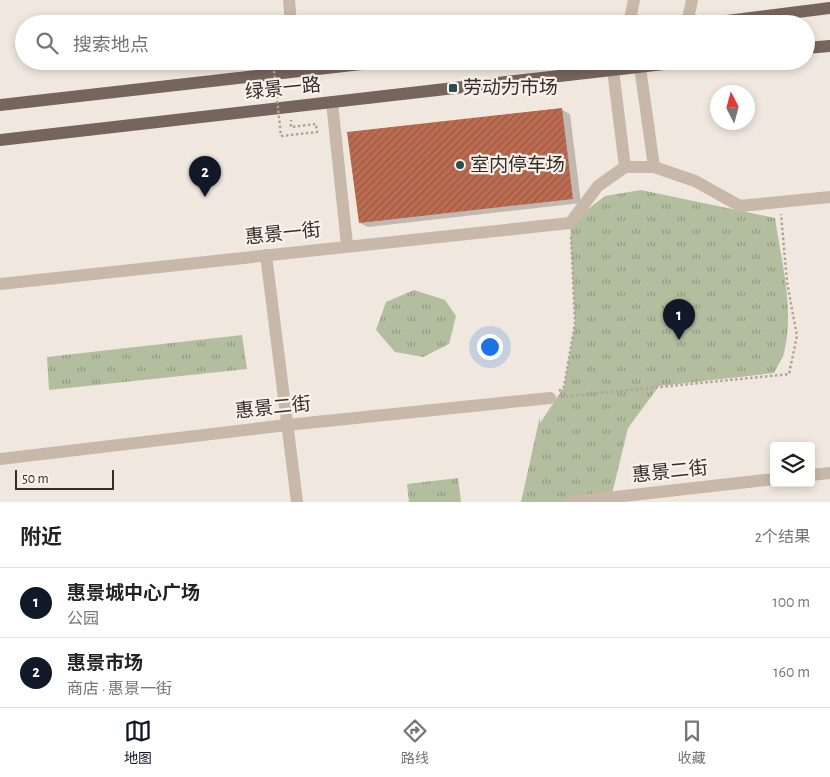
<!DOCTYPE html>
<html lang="zh">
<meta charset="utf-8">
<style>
:root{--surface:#fff;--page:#f2f2f2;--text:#222;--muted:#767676;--line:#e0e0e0;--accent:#111827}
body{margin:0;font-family:"Alegreya Sans","Noto Sans SC",sans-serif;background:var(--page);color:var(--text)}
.controls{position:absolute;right:15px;bottom:15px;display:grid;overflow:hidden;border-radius:5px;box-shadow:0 2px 8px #0003}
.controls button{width:45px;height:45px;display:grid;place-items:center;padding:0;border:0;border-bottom:1px solid var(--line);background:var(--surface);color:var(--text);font:25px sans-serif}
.compass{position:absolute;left:710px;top:85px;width:45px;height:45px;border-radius:50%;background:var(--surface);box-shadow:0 2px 8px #0003;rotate:354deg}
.scale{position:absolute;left:15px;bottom:12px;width:99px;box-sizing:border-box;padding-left:5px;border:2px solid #362d29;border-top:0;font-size:14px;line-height:18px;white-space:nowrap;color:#362d29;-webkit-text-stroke:4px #f8f2ea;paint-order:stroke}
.you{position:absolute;left:489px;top:346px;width:18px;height:18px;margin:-12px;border:4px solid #fff;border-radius:50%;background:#1a73e8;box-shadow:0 0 0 8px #1a73e833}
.badge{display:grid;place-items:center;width:32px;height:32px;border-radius:50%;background:var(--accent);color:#fff;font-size:16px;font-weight:700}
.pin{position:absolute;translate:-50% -41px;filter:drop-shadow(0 1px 2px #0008)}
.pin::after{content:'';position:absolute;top:26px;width:18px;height:15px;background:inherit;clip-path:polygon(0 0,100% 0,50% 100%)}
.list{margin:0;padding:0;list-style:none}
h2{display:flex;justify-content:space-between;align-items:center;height:65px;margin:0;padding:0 20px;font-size:21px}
h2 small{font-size:16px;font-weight:400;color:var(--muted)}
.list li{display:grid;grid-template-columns:32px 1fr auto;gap:15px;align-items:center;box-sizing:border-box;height:70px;padding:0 20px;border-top:1px solid var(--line)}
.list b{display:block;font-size:19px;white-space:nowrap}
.list p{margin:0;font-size:16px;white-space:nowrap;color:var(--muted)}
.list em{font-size:16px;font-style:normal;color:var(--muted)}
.icon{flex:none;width:28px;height:28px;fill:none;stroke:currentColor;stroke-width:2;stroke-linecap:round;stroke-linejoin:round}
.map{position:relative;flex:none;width:830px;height:502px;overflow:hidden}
.search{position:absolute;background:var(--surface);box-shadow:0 2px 8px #0003;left:15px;right:15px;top:15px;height:55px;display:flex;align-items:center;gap:12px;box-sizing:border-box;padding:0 18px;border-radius:28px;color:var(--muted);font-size:19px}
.sheet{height:205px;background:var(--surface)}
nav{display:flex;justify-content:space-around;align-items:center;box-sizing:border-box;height:70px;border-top:1px solid var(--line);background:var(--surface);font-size:14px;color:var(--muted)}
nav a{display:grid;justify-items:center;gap:2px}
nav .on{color:var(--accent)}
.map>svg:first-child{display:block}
.grass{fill:url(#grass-tufts)}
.shadow{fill:#0003}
.building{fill:url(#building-hatch)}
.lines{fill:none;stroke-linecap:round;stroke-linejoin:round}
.path{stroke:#b3a395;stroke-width:2.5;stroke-dasharray:2.5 2.5;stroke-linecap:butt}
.minor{stroke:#c8b8aa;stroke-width:12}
.major{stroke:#76655c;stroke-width:12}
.path-bridge{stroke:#b3a395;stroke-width:2.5;stroke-dasharray:2.5 2.5;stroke-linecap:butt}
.poi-dot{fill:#225054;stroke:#f8f2ea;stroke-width:2}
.labels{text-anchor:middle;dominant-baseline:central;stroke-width:4.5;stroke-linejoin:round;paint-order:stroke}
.poi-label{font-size:19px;fill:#362d29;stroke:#f8f2ea;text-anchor:start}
.street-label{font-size:19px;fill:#362d29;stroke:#f8f2ea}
</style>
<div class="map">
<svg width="830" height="502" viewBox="0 0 830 502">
<defs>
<pattern id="grass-tufts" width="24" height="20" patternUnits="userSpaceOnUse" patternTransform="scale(1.25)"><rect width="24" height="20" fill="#b3be9f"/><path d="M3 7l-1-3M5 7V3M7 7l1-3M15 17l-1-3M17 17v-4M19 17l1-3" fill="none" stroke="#929b82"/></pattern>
<pattern id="building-hatch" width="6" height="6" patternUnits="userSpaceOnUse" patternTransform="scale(1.25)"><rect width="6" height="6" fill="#bc6c50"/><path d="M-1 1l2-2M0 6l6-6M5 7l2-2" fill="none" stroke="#9a5942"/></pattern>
</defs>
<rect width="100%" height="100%" fill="#f0e8de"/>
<g class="grass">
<path d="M641,190l134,28c6,42 19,88 10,130 -1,9 -7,17 -11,25l-115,13 -31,42 -18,74h-89l19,-86v7l24,-36 11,-64 -5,-100 35,-27z"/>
<path d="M414,290l31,10 11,16 -7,28 -26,13 -28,-5 -19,-22 10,-28z"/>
<path d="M242,335l5,34 -198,21 -2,-33z"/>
<path d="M458,478l3,24h-52l-2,-18z"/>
</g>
<path class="shadow" d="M562,110l8,4 11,89 -213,24 -8,-4z"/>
<path class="building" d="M562,108l11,91 -214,24 -12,-91z"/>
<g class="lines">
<g class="path">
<path d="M281,136l36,-4 -1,-8 -25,3v-7"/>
<path d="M559,391l5,-4 11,-64 -4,-88"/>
<path d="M561,397l228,-23 8,-38 -10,-54 -6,-68"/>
</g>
<g class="minor">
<path d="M289,0l2,24"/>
<path d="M629,24l5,-24"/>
<path d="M687,24l5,-24"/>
<path d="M640,67l14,100"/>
<path d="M613,70l12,97"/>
<path d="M332,102l15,143"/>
<path d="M266,255l31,247"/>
<path d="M0,284l570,-61 28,-37 27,-19h29l41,14 45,25 90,-9"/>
<path d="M0,459l287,-34 263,-27"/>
<path d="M811,475l19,-2"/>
<path d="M571,502l203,-23"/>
</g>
<g class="major">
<path d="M703,24l127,-16"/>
<path d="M806,48l24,-2"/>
<path d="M0,105l388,-44"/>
<path d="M0,140l690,-79"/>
</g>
<path class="path-bridge" d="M273,61l8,75"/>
</g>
<g class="poi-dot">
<rect x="448" y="83" width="10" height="10" rx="2.5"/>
<circle cx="460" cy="165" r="5"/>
</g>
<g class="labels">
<g class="poi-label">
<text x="463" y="88">劳动力市场</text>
<text x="470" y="165">室内停车场</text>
</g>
<g class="street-label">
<text transform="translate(283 89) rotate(-6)">绿景一路</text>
<text transform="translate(283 234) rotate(-6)">惠景一街</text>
<text transform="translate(273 408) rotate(-6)">惠景二街</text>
<text transform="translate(670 472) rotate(-6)">惠景二街</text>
</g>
</g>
</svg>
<div class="controls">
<button><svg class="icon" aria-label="layers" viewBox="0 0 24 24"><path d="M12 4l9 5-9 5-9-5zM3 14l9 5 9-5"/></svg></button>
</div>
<svg class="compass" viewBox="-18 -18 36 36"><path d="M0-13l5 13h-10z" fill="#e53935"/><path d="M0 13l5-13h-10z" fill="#767676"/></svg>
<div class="scale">50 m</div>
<div class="you"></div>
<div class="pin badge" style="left:679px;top:340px">1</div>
<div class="pin badge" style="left:205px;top:197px">2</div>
<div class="search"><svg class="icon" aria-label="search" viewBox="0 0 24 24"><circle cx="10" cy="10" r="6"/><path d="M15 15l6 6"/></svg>搜索地点</div>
</div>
<section class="sheet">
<h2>附近<small>2个结果</small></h2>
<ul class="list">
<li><span class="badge">1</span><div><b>惠景城中心广场</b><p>公园</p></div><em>100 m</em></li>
<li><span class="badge">2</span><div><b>惠景市场</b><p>商店 · 惠景一街</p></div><em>160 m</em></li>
</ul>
</section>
<nav>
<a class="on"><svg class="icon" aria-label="map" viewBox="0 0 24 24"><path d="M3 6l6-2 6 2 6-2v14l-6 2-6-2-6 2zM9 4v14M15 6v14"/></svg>地图</a>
<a><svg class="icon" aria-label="directions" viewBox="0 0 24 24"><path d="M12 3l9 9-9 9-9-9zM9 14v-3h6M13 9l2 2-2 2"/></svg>路线</a>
<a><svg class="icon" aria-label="saved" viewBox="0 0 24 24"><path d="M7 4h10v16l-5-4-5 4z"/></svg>收藏</a>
</nav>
